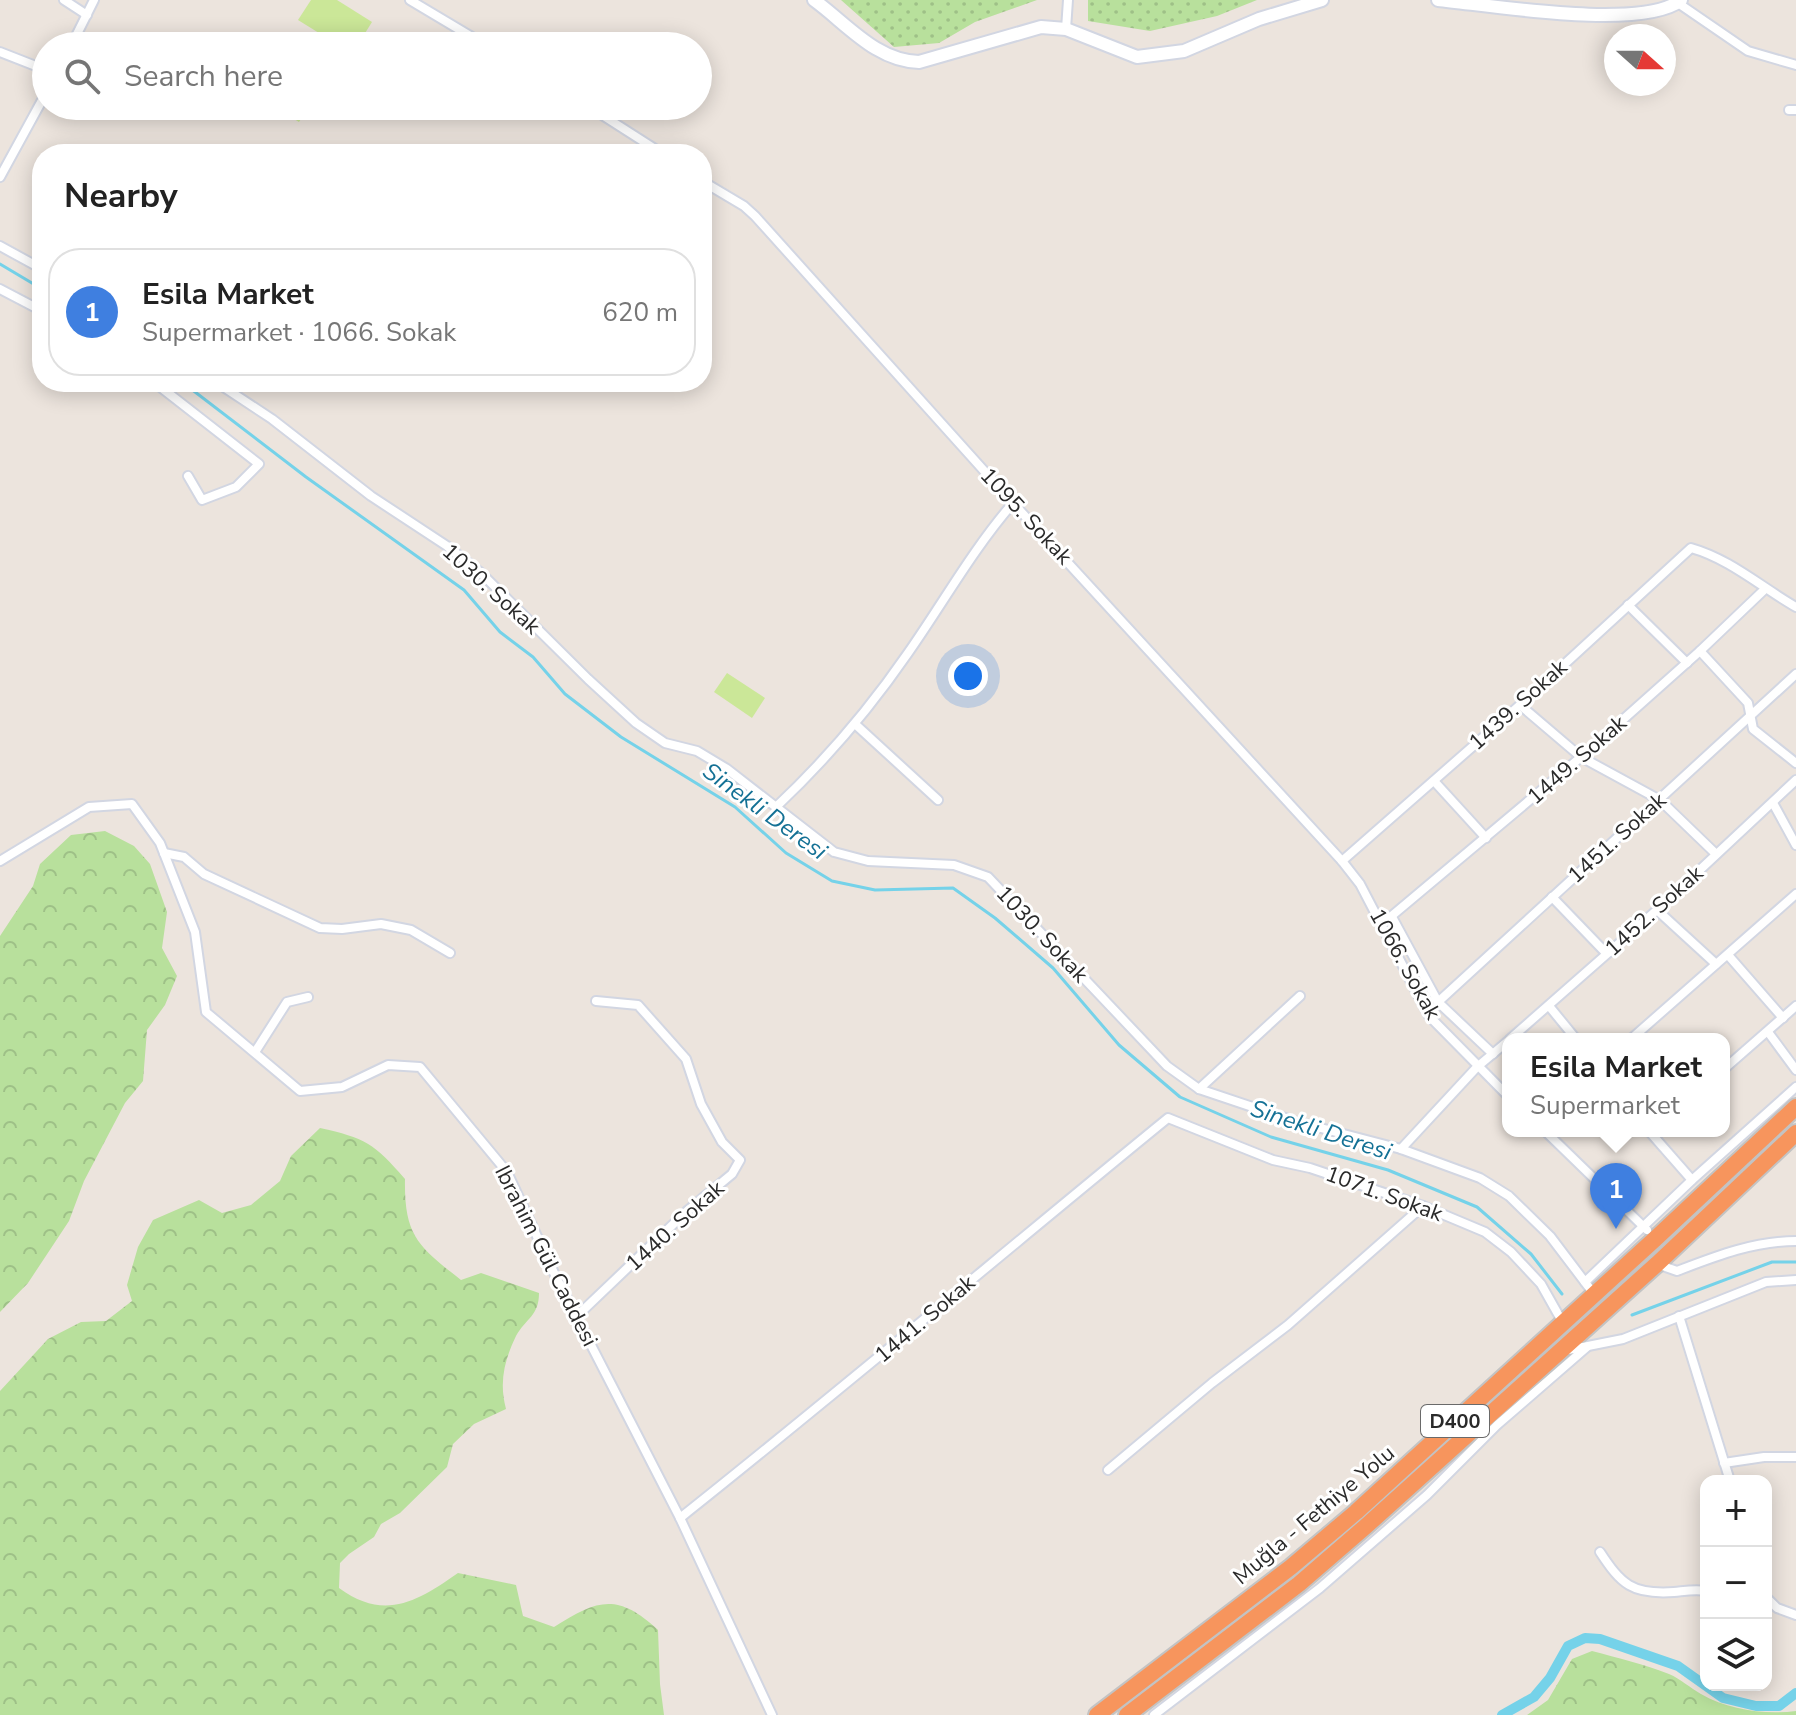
<!DOCTYPE html>
<meta charset="utf-8">
<style>
:root{--surface:#fff;--page:#f6f6f6;--text:#222;--muted:#767676;--line:#e0e0e0;--accent:#7c3aed}
body{margin:0;font-family:"Nunito Sans",sans-serif;background:var(--page);color:var(--text)}
.controls{position:absolute;right:24px;bottom:24px;display:grid;overflow:hidden;border-radius:16px;box-shadow:0 4px 20px #0003}
.controls button{width:72px;height:72px;display:grid;place-items:center;padding:0;border:0;border-bottom:2px solid var(--line);background:var(--surface);color:var(--text);font:40px sans-serif}
.compass{position:absolute;left:1604px;top:24px;width:72px;height:72px;border-radius:50%;background:var(--surface);box-shadow:0 4px 20px #0003;rotate:111deg}
.you{position:absolute;left:968px;top:676px;width:28px;height:28px;margin:-20px;border:6px solid #fff;border-radius:50%;background:#1a73e8;box-shadow:0 0 0 12px #1a73e833}
.badge{display:grid;place-items:center;width:52px;height:52px;border-radius:50%;background:var(--accent);color:#fff;font-size:26px;font-weight:700}
.pin{position:absolute;translate:-50% -66px;filter:drop-shadow(0 2px 4px #0008)}
.pin::after{content:'';position:absolute;top:42px;width:28px;height:24px;background:inherit;clip-path:polygon(0 0,100% 0,50% 100%)}
.popup{position:absolute;left:1502px;top:1033px;width:228px;height:104px;box-sizing:border-box;display:grid;place-content:center;border-radius:16px;background:var(--surface);filter:drop-shadow(0 2px 6px #0005);font-size:26px;white-space:nowrap;color:var(--muted)}
.popup b{font-size:30px;color:var(--text)}
.popup::after{content:'';position:absolute;left:50%;top:100%;margin-left:-16px;border:16px solid transparent;border-top-color:var(--surface)}
.list{margin:0;padding:0;list-style:none}
h2{display:flex;justify-content:space-between;align-items:center;height:104px;margin:0;padding:0 32px;font-size:34px}
h2 small{font-size:26px;font-weight:400;color:var(--muted)}
.list li{display:grid;grid-template-columns:52px 1fr auto;gap:24px;align-items:center;box-sizing:border-box;height:128px;margin:0 16px 16px;padding:0 16px;border:2px solid var(--line);border-radius:32px}
.list b{display:block;font-size:30px;white-space:nowrap}
.list p{margin:0;font-size:26px;white-space:nowrap;color:var(--muted)}
.list em{font-size:26px;font-style:normal;color:var(--muted)}
.icon{flex:none;width:44px;height:44px;fill:none;stroke:currentColor;stroke-width:2;stroke-linecap:round;stroke-linejoin:round}
.map{position:relative;flex:none;width:1796px;height:1715px;overflow:hidden}
.search{position:absolute;background:var(--surface);box-shadow:0 4px 20px #0003;left:32px;top:32px;width:680px;height:88px;display:flex;align-items:center;gap:20px;box-sizing:border-box;padding:0 28px;border-radius:44px;color:var(--muted);font-size:30px}
.panel{position:absolute;background:var(--surface);box-shadow:0 4px 20px #0003;left:32px;top:144px;width:680px;height:248px;border-radius:32px}
.map>svg:first-child{display:block}
.grass{fill:url(#grass-dots)}
.forest{fill:url(#forest-crowns)}
.pitch{fill:#cbe798}
.lines{fill:none;stroke-linecap:round;stroke-linejoin:round}
.stream{stroke:#75d2e9;stroke-width:3}
.canal{stroke:#75d2e9;stroke-width:10}
.street-casing{stroke:#d2d6e2;stroke-width:12}
.secondary-casing{stroke:#d2d6e2;stroke-width:16}
.highway-casing{stroke:#c3c3c3;stroke-width:20}
.street{stroke:#fff;stroke-width:8}
.secondary{stroke:#fff;stroke-width:12}
.highway{stroke:#f7955d;stroke-width:16}
.labels{text-anchor:middle;dominant-baseline:central;stroke-width:6;stroke-linejoin:round;paint-order:stroke}
.shield{fill:#fff;stroke:#6a6a6a;stroke-width:2}
.shield-label{font-size:20px;font-weight:bold;fill:#2a2a2a}
.street-label{font-size:22px;fill:#2a2a2a;stroke:#fff}
.water-label{font-size:24px;font-style:italic;fill:#147195;stroke:#fff}
</style>
<div class="map">
<svg width="1796" height="1715" viewBox="0 0 1796 1715">
<defs>
<pattern id="grass-dots" width="8" height="8" patternUnits="userSpaceOnUse" patternTransform="scale(2)"><rect width="8" height="8" fill="#b8e09c"/><path d="M2 2h.1M6 6h.1" fill="none" stroke="#9ec087" stroke-width="1.8" stroke-linecap="round"/></pattern>
<pattern id="forest-crowns" width="20" height="18" patternUnits="userSpaceOnUse" patternTransform="scale(2)"><rect width="20" height="18" fill="#b8e09c"/><path d="M2 6a3 3 0 1 1 6 0M12 15a3 3 0 1 1 6 0" fill="none" stroke="#9ec087"/></pattern>
</defs>
<rect width="100%" height="100%" fill="#ece4dd"/>
<g class="grass">
<path d="M841,0h196l-62,22 -36,21 -45,4z"/>
<path d="M1088,0h169l-40,16 -67,15 -62,-10z"/>
</g>
<g class="forest">
<path d="M105,831l29,15 16,18 17,48 -5,36 15,28 -12,29 -18,25 -4,51 -18,22 -41,78 -15,40 -41,62 -28,29v-376l33,-50 7,-22 31,-29z"/>
<path d="M320,1128c45,10 54,15 85,51 -1,57 13,67 56,101l20,-7 58,20c0,23 -13,25 -23,43 -12,25 -17,47 -10,73l-32,15 -21,20 -6,23 -47,46 -19,11 -7,13 -25,17 -9,9 -1,25c45,33 78,14 119,-15l58,12 7,31 31,11c43,-27 63,-35 104,3l2,54 4,31h-664v-324l48,-52 33,-17 25,-1 26,-20 -5,-16 11,-38 15,-27 46,-20 23,13 29,-8 29,-24 11,-25z"/>
<path d="M1592,1651c26,7 52,13 77,23 12,5 21,14 32,20 28,16 64,21 95,17v4h-269l21,-15 24,-41z"/>
</g>
<g class="pitch">
<path d="M311,0h26l35,22 -15,24h-17l-42,-26z"/>
<path d="M273,106h36l-10,16z"/>
<path d="M727,673l38,25 -13,20 -38,-26z"/>
</g>
<g class="lines">
<g class="stream">
<path d="M0,264l42,25"/>
<path d="M182,382l124,95 158,113 36,42 33,25 32,37 56,43 114,70 51,46 46,28 43,9 78,-2 42,30 58,50 66,77 61,52 91,40 117,33 89,37 54,47 31,40"/>
<path d="M1632,1315l140,-53h24"/>
</g>
<path class="canal" d="M1502,1715l32,-18 16,-19 18,-32 17,-8 15,1 78,27 45,32 33,8h23l17,-13"/>
<g class="street-casing">
<g id="street">
<path d="M64,0l23,15"/>
<path d="M410,0l77,46"/>
<path d="M1678,3l70,48 48,14"/>
<path d="M1066,29l2,-29"/>
<path d="M71,46l23,-46"/>
<path d="M0,52l46,18"/>
<path d="M588,106l75,48"/>
<path d="M1789,110h7"/>
<path d="M0,177l46,-84"/>
<path d="M702,181l42,25 11,10 258,287 329,358 18,23 69,132 79,80"/>
<path d="M0,246l42,23"/>
<path d="M0,289l42,22"/>
<path d="M154,382l105,82 -23,23 -34,13 -14,-24"/>
<path d="M216,382l56,37 99,77 76,50 34,27 107,106 48,44 29,20 32,8 30,18 107,83 34,9 86,4 34,12 179,189 32,23 95,32 107,28 79,29 29,18 41,40 44,58"/>
<path d="M1628,605l59,58"/>
<path d="M1700,651l48,52 5,26 43,34"/>
<path d="M1520,705l61,52 79,43 56,54"/>
<path d="M855,724l83,76"/>
<path d="M1434,781l52,57"/>
<path d="M1773,803l23,42"/>
<path d="M777,806c51,-48 91,-95 131,-153 35,-50 65,-104 105,-150"/>
<path d="M164,853l20,4 20,17 116,54 22,1 39,-5 30,6 39,23"/>
<path d="M0,861l89,-54 43,-3 28,39 35,89 11,80 94,79 42,-4 46,-22 32,2 87,105 48,103 125,243 92,197"/>
<path d="M1342,861l178,-156 171,-157c39,11 70,39 105,59"/>
<path d="M1552,897l54,56"/>
<path d="M1657,910l59,54"/>
<path d="M1392,917l46,85 55,52"/>
<path d="M1382,924l199,-167 119,-106 65,-62"/>
<path d="M1728,955l55,63"/>
<path d="M1438,1002l358,-328"/>
<path d="M1549,1006l27,33"/>
<path d="M1768,1032l28,38"/>
<path d="M1510,1039l147,-129 139,-130"/>
<path d="M1631,1039l165,-145"/>
<path d="M255,1052l32,-50 21,-5"/>
<path d="M1724,1069l72,-63"/>
<path d="M1199,1089l101,-93"/>
<path d="M1545,1131l102,99"/>
<path d="M1649,1131l43,49"/>
<path d="M1401,1149l76,-82 31,-26"/>
<path d="M1657,1264l20,7c39,-15 77,-30 119,-30"/>
<path d="M1585,1282l107,-102 104,-93"/>
<path d="M577,1316l109,-104 46,-38 8,-14 -18,-18 -21,-38 -15,-45 -48,-54 -42,-4"/>
<path d="M1679,1316l51,165"/>
<path d="M1563,1351l60,-12 143,-57 30,-2"/>
<path d="M1724,1463l40,-6h32"/>
<path d="M1108,1470l104,-87 76,-58 135,-119"/>
<path d="M680,1518c165,-131 325,-267 488,-400l105,42 37,8 113,38 62,26 26,20 30,32 22,39"/>
<path d="M1600,1552c21,32 32,43 74,40 11,-1 21,-3 32,-1"/>
<path d="M1766,1597l11,11 19,7"/>
<path d="M1154,1715l166,-127 107,-93 70,-70 90,-78"/>
</g>
</g>
<g class="secondary-casing">
<g id="secondary">
<path d="M814,0c33,24 62,61 105,62l122,-35 25,2 71,28 47,-6 75,-32 63,-19"/>
<path d="M1438,0c52,5 204,31 243,0"/>
</g>
</g>
<g class="highway-casing">
<g id="highway">
<path d="M1097,1715l194,-148 65,-55 299,-273 141,-132"/>
<path d="M1127,1715l172,-131 66,-57 292,-263 139,-131"/>
</g>
</g>
<use href="#street" class="street"/>
<use href="#secondary" class="secondary"/>
<use href="#highway" class="highway"/>
</g>
<g class="labels">
<rect class="shield" x="1421" y="1405" width="68" height="32" rx="6"/>
<g class="shield-label">
<text x="1455" y="1421">D400</text>
</g>
<g class="street-label">
<text transform="translate(1026 516) rotate(47)">1095. Sokak</text>
<text transform="translate(491 589) rotate(42)">1030. Sokak</text>
<text transform="translate(1518 705) rotate(-42)">1439. Sokak</text>
<text transform="translate(1577 760) rotate(-41)">1449. Sokak</text>
<text transform="translate(1617 838) rotate(-42)">1451. Sokak</text>
<text transform="translate(1654 911) rotate(-42)">1452. Sokak</text>
<text transform="translate(1042 934) rotate(47)">1030. Sokak</text>
<text transform="translate(1405 964) rotate(61)">1066. Sokak</text>
<text transform="translate(1384 1194) rotate(20)">1071. Sokak</text>
<text transform="translate(675 1226) rotate(-42)">1440. Sokak</text>
<text transform="translate(546 1256) rotate(63)">Ibrahim Gül Caddesi</text>
<text transform="translate(925 1319) rotate(-40)">1441. Sokak</text>
<text transform="translate(1314 1515) rotate(-40)">Muğla - Fethiye Yolu</text>
</g>
<g class="water-label">
<text transform="translate(765 811) rotate(36)">Sinekli Deresi</text>
<text transform="translate(1321 1130) rotate(18)">Sinekli Deresi</text>
</g>
</g>
</svg>
<div class="controls">
<button>+</button>
<button>−</button>
<button><svg class="icon" aria-label="layers" viewBox="0 0 24 24"><path d="M12 4l9 5-9 5-9-5zM3 14l9 5 9-5"/></svg></button>
</div>
<svg class="compass" viewBox="-18 -18 36 36"><path d="M0-13l5 13h-10z" fill="#e53935"/><path d="M0 13l5-13h-10z" fill="#767676"/></svg>
<div class="you"></div>
<div class="pin badge" style="left:1616px;top:1229px;background:#3f7fe0">1</div>
<div class="popup"><b>Esila Market</b>Supermarket</div>
<div class="search"><svg class="icon" aria-label="search" viewBox="0 0 24 24"><circle cx="10" cy="10" r="6"/><path d="M15 15l6 6"/></svg>Search here</div>
<section class="panel">
<h2>Nearby<small></small></h2>
<ul class="list">
<li><span class="badge" style="background:#3f7fe0">1</span><div><b>Esila Market</b><p>Supermarket · 1066. Sokak</p></div><em>620 m</em></li>
</ul>
</section>
</div>
